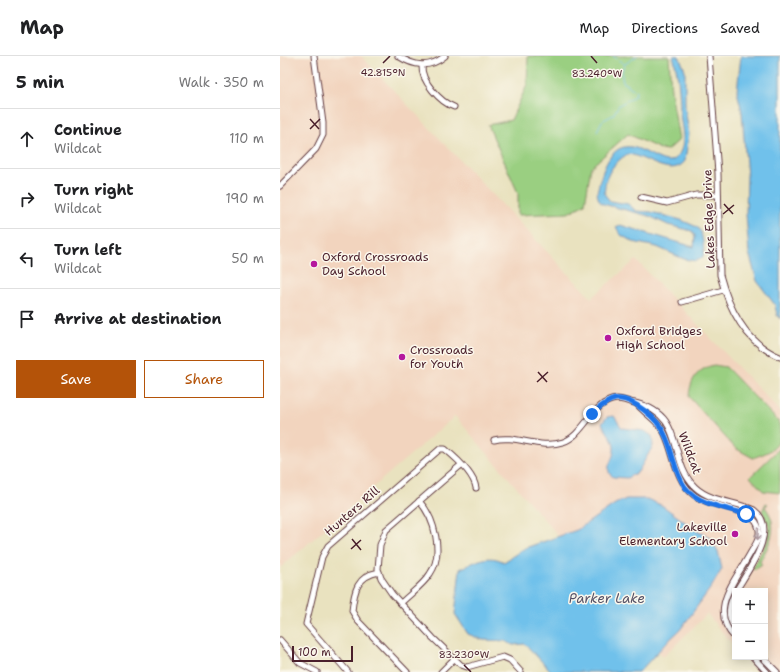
<!DOCTYPE html>
<meta charset="utf-8">
<style>
:root{--surface:#fff;--page:#f2f2f2;--text:#202124;--muted:#757577;--line:#e0e0e0;--accent:#b45309}
body{margin:0;font-family:"Shantell Sans",sans-serif;background:var(--page);color:var(--text)}
.controls{position:absolute;right:12px;bottom:12px;display:grid;overflow:hidden;border-radius:0px;box-shadow:0 2px 10px #0003}
.controls button{width:36px;height:36px;display:grid;place-items:center;padding:0;border:0;border-bottom:1px solid var(--line);background:var(--surface);color:var(--text);font:20px sans-serif}
.scale{position:absolute;left:12px;bottom:10px;width:61px;box-sizing:border-box;padding-left:4px;border:2px solid #4a1f2b;border-top:0;font-size:11px;line-height:14px;white-space:nowrap;color:#4a1f2b;-webkit-text-stroke:3px #fbf7ec;paint-order:stroke}
.stop{position:absolute;width:12px;height:12px;margin:-9px;border:3px solid #1a73e8;border-radius:50%;background:#fff}
.stop.end{background:#1a73e8;border-color:#fff;box-shadow:0 1px 4px #0008}
.list{margin:0;padding:0;list-style:none}
h2{display:flex;justify-content:space-between;align-items:center;height:52px;margin:0;padding:0 16px;font-size:17px}
h2 small{font-size:13px;font-weight:400;color:var(--muted)}
.list li{display:grid;grid-template-columns:26px 1fr auto;gap:12px;align-items:center;box-sizing:border-box;height:60px;padding:0 16px;border-top:1px solid var(--line)}
.list b{display:block;font-size:15px;white-space:nowrap}
.list p{margin:0;font-size:13px;white-space:nowrap;color:var(--muted)}
.list em{font-size:13px;font-style:normal;color:var(--muted)}
.actions{display:flex;gap:8px;padding:12px 16px}
.actions a{flex:1;padding:9px 0;border:1px solid var(--accent);border-radius:0px;text-align:center;font-size:14px;color:var(--accent)}
.actions .main{background:var(--accent);color:#fff}
.icon{flex:none;width:22px;height:22px;fill:none;stroke:currentColor;stroke-width:2;stroke-linecap:round;stroke-linejoin:round}
.map{position:relative;flex:none;width:500px;height:616px;overflow:hidden}
header{display:flex;align-items:center;gap:24px;box-sizing:border-box;height:56px;padding:0 20px;background:var(--surface);border-bottom:1px solid var(--line)}
header strong{font-size:19px}
nav{display:flex;gap:22px;margin-inline-start:auto;font-size:14px}
main{display:flex}
aside{flex:1;background:var(--surface)}
.map>svg:first-child{display:block}
.built{fill:#f2d4be}
.green{fill:#9acf81;stroke:#727756}
.water{fill:#70c1eb;stroke:#5d708b}
.lines{fill:none;stroke-linecap:round;stroke-linejoin:round}
.stream{stroke:#70c1eb;stroke-width:1}
.minor-casing{stroke:#623c41;stroke-width:7}
.minor{stroke:#fff;stroke-width:5}
.oneway{stroke:#ae9aa0}
.route{stroke:#1a73e8;stroke-width:5}
.ticks{fill:none;stroke:#4a1f2b;stroke-width:1.5}
.poi-dot{fill:#b5179e;stroke:#fbf7ec;stroke-width:1.5}
.labels{text-anchor:middle;dominant-baseline:central;stroke-width:3;stroke-linejoin:round;paint-order:stroke}
.street-label{font-size:12px;fill:#4a1f2b;stroke:#fbf7ec}
.poi-label{font-size:12px;fill:#4a1f2b;stroke:#fbf7ec;text-anchor:start}
.water-label{font-size:13px;font-style:italic;fill:#555065;stroke:#fbf7ec}
.ticks-label{font-size:10px;text-anchor:middle;fill:#4a1f2b;stroke:#fbf7ec;stroke-width:3;stroke-linejoin:round;paint-order:stroke}
</style>
<header>
<strong>Map</strong>
<nav><a>Map</a><a>Directions</a><a>Saved</a></nav>
</header>
<main>
<aside>
<h2>5 min<small>Walk · 350 m</small></h2>
<ul class="list">
<li><svg class="icon" aria-label="ahead" viewBox="0 0 24 24"><path d="M12 20V5M6 11l6-6 6 6"/></svg><div><b>Continue</b><p>Wildcat</p></div><em>110 m</em></li>
<li><svg class="icon" aria-label="right" viewBox="0 0 24 24"><path d="M7 20v-9h11M14 6l5 5-5 5"/></svg><div><b>Turn right</b><p>Wildcat</p></div><em>190 m</em></li>
<li><svg class="icon" aria-label="left" viewBox="0 0 24 24"><path d="M17 20v-9H6M10 6l-5 5 5 5"/></svg><div><b>Turn left</b><p>Wildcat</p></div><em>50 m</em></li>
<li><svg class="icon" aria-label="arrive" viewBox="0 0 24 24"><path d="M6 21V4h12l-3 4 3 4H6"/></svg><div><b>Arrive at destination</b></div></li>
</ul>
<div class="actions"><a class="main">Save</a><a>Share</a></div>
</aside>
<div class="map">
<svg width="500" height="616" viewBox="0 0 500 616">
<rect width="100%" height="100%" fill="#fbf7ec"/>
<filter id="ink" filterUnits="userSpaceOnUse"><feTurbulence type="fractalNoise" baseFrequency=".025" numOctaves="2"/><feDisplacementMap in="SourceGraphic" scale="8" xChannelSelector="R" yChannelSelector="G"/><feConvolveMatrix kernelMatrix="1 2 1 2 8 2 1 2 1" color-interpolation-filters="sRGB"/></filter>
<filter id="wash" filterUnits="userSpaceOnUse"><feTurbulence type="fractalNoise" baseFrequency=".012" numOctaves="4" result="noise"/><feDisplacementMap in="SourceGraphic" scale="16" xChannelSelector="R" yChannelSelector="G"/><feGaussianBlur stdDeviation="0.9" result="paint"/><feColorMatrix in="noise" values="0 0 0 0 0 0 0 0 0 0 0 0 0 0 0 0 0 1.4 0 .05"/><feComposite in="paint" operator="in"/></filter>
<g filter="url(#wash)">
<rect width="100%" height="100%" fill="#e9e2bf"/>
<path class="built" d="M0,0h81l230,242 45,-38 144,151v261h-23l-13,-15h21v-66h-30v56l-28,-33 -44,43 -208,-241 -175,152z"/>
<g class="green">
<path d="M248,0h141l2,35 8,49 -11,10 -8,-1 -32,-15 -37,33 -6,37 -17,9 -50,2v-22l-30,-68 23,-5 16,-35z"/>
<path d="M434,309l12,2 52,54c2,4 2,9 2,13 0,16 -15,19 -27,24l-18,-10 -46,-51c1,-17 8,-28 25,-32z"/>
<path d="M500,392v45l-17,-2 -13,-14z"/>
<path d="M486,447l2,1 -3,3c15,19 5,36 -5,55l2,2 -8,6 -1,-2 15,-29 1,-13 -7,-15z"/>
</g>
<g class="water">
<path d="M393,0h6l6,14v38l4,26 -4,27c-13,18 -40,-5 -57,-7 -15,8 -25,24 -23,41l5,6 18,3 8,7 15,1 30,8 16,7 4,5 2,10 1,11 -2,5 -6,3 -12,-2 -27,-12 -24,-5 -12,-7 -5,-8 4,-2 74,22 1,-11 -3,-5 -24,-6 -19,-9 -46,-12c-5,-3 -7,-10 -5,-16 20,-83 60,-12 78,-30 13,-14 4,-32 4,-47 0,-19 -2,-38 -7,-55z"/>
<path d="M461,0h39v263l-3,-4 -2,-10 -18,-24 -8,-28 -3,-39 1,-37 -5,-65 -5,-21z"/>
<path d="M334,360l8,12 23,3 7,5 1,10 -15,26 -11,6 -14,-1c-10,-8 0,-16 1,-26 1,-12 -7,-17 -12,-28l5,-6z"/>
<path d="M346,443h21l16,7 34,25 12,6 9,14 4,18 -10,17 -32,44 -14,13 -27,29h-87l-27,-28 -12,1 -8,-4 -22,-1 -15,-6 -13,-20 5,-45c15,-7 28,-16 44,-7l21,-14 52,-18 38,-26z"/>
</g>
<g class="lines">
<g class="stream">
<path d="M333,0l11,8"/>
<path d="M317,75l5,-10 11,-6 6,-10 16,-9 1,-5 -12,-8 -2,-5v-8l3,-6 12,-8"/>
</g>
</g>
</g>
<g filter="url(#ink)">
<g class="lines">
<g class="minor-casing">
<g id="minor">
<path d="M118,0c16,10 31,13 47,0"/>
<path d="M429,0l9,117 2,102c9,34 25,68 60,82"/>
<path d="M142,10c-1,15 18,36 32,41"/>
<path d="M0,130l36,-37 7,-14v-12l-9,-67"/>
<path d="M361,141l26,6 29,-8h22"/>
<path d="M402,246l41,-12"/>
<path d="M357,348c9,11 22,17 28,30 10,22 10,47 30,62 16,12 62,11 64,34 1,9 -4,15 -8,22 -15,28 -44,57 -16,86"/>
<path d="M214,384c22,-6 45,10 69,2 22,-7 29,-41 54,-43 5,0 12,3 18,4 52,12 32,57 60,84 16,15 40,14 59,23 26,19 -6,60 -18,81"/>
<path d="M181,409l-75,65 -6,15 -2,24 3,9 11,16 41,44 28,27 6,2 36,-10 7,3 11,12"/>
<path d="M99,516c-22,4 -25,19 -27,39l6,10 49,51"/>
<path d="M455,536c-6,13 -9,24 0,36"/>
<path d="M121,547c9,-9 22,-18 29,-29 14,-20 5,-56 -11,-73"/>
<path d="M0,584l20,23 17,9"/>
<path d="M473,601l14,15"/>
<path d="M482,601l15,15"/>
<path d="M68,616l-42,-48 16,-67 6,-11 112,-97h5c11,9 29,25 31,39"/>
<path d="M161,616l13,-13"/>
</g>
</g>
<use href="#minor" class="minor"/>
</g>
<defs><path id="oneway-shaft" d="M-6 0H5M1.5-3L5.5 0L1.5 3" fill="none" stroke-width="1.6" stroke-linecap="round" stroke-linejoin="round"/></defs>
<use class="oneway" href="#oneway-shaft" transform="translate(478 478) rotate(94)"/>
</g>
<g class="lines" filter="url(#ink)">
<path class="route" d="M312,358c7,-6 14,-13 23,-15 17,-3 44,21 50,36 8,16 9,37 20,52 14,18 40,21 61,27"/>
</g>
<path class="ticks" d="M311,0l6,7M103,7l7,-7M30,63l9,10M30,73l10,-10M444,148l9,10M443,158l11,-9M258,316l9,10M257,326l11,-10M72,483l9,11M71,493l10,-9M184,609l7,7"/>
<g class="poi-dot">
<circle cx="34" cy="208" r="4"/>
<circle cx="328" cy="282" r="4"/>
<circle cx="122" cy="301" r="4"/>
<circle cx="455" cy="478" r="4"/>
</g>
<g class="labels">
<g class="street-label">
<text transform="translate(429 163) rotate(-92)">Lakes Edge Drive</text>
<text transform="translate(410 397) rotate(69)">Wildcat</text>
<text transform="translate(72 455) rotate(-41)">Hunters Rill</text>
</g>
<g class="poi-label">
<text x="42" y="201">Oxford Crossroads<tspan x="42" dy="14">Day School</tspan></text>
<text x="336" y="275">Oxford Bridges<tspan x="336" dy="14">High School</tspan></text>
<text x="130" y="294">Crossroads<tspan x="130" dy="14">for Youth</tspan></text>
<text x="447" y="471" text-anchor="end">Lakeville<tspan x="447" dy="14">Elementary School</tspan></text>
</g>
<g class="water-label">
<text x="327" y="542">Parker Lake</text>
</g>
</g>
<g class="ticks-label">
<text x="103" y="20">42.815°N</text>
<text x="317" y="21">83.240°W</text>
<text x="184" y="602">83.230°W</text>
</g>
</svg>
<div class="controls">
<button>+</button>
<button>−</button>
</div>
<div class="scale">100 m</div>
<div class="stop" style="left:466px;top:458px"></div>
<div class="stop end" style="left:312px;top:358px"></div>
</div>
</main>
